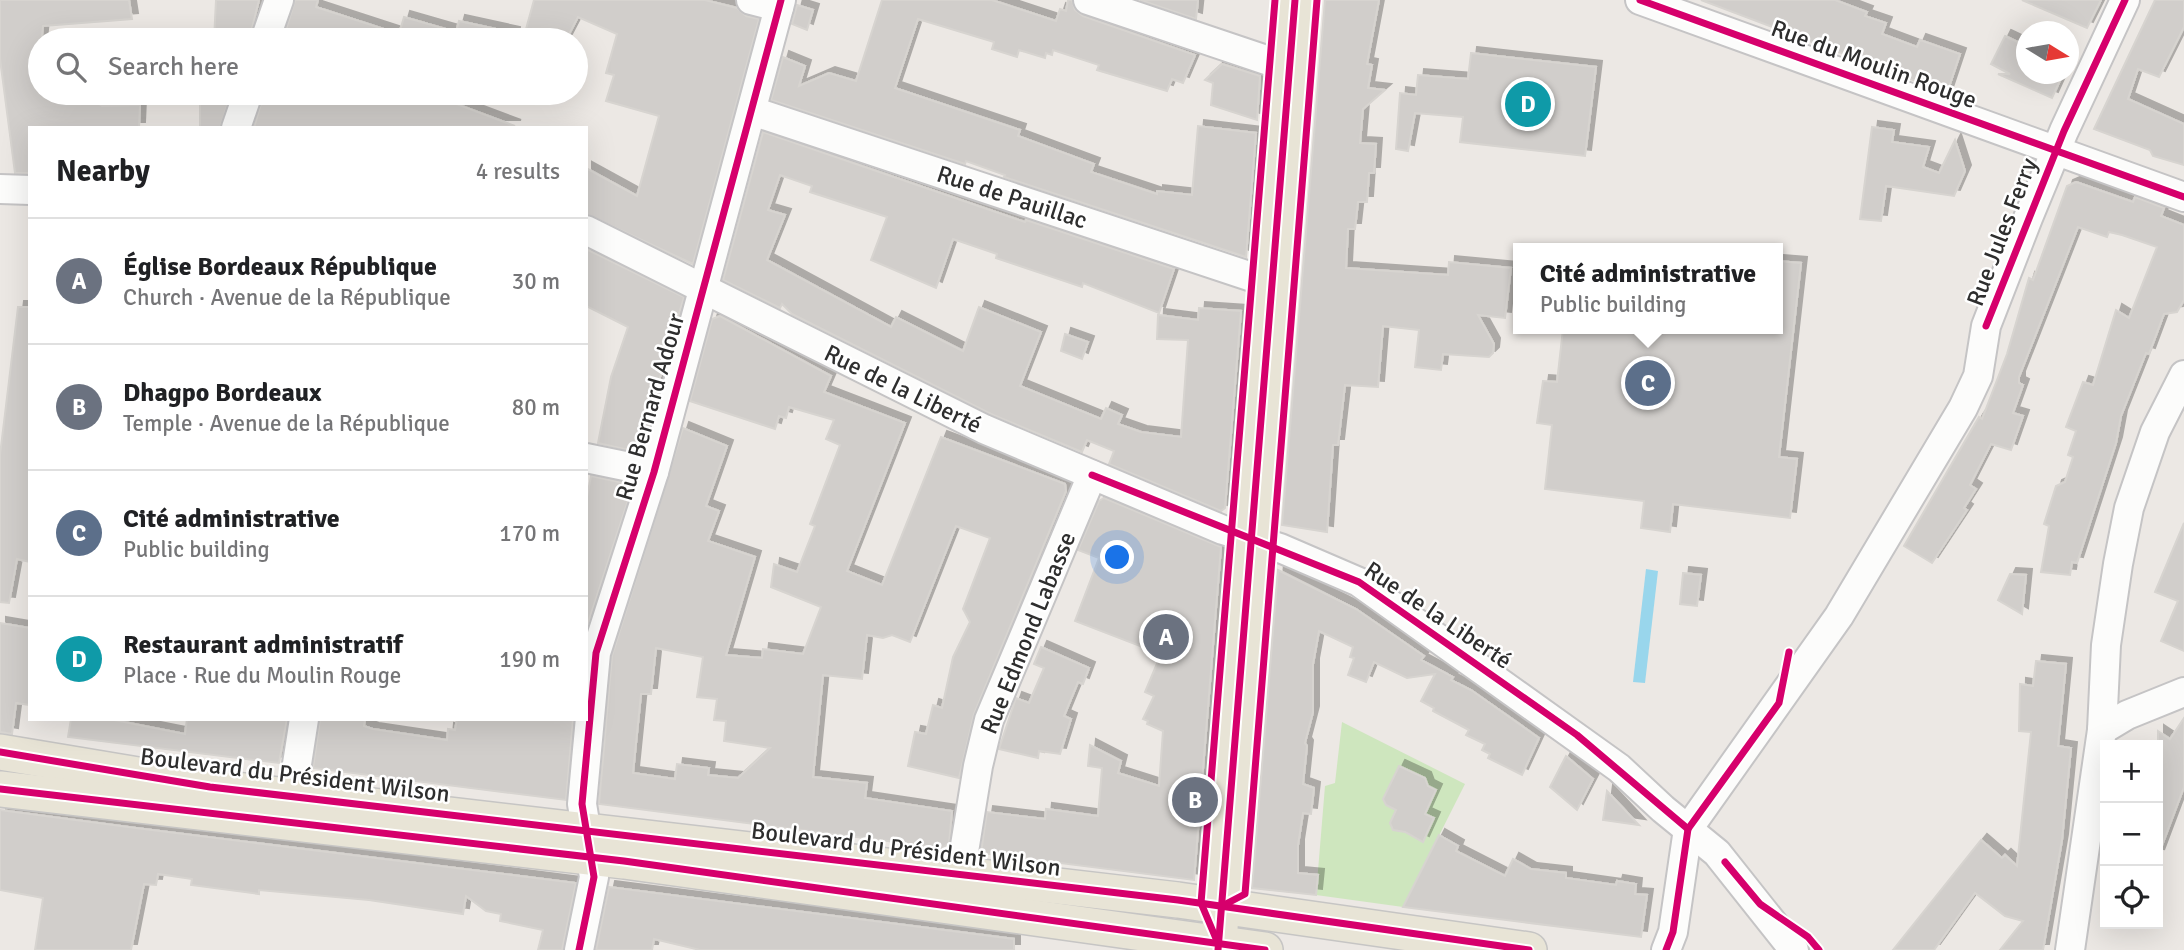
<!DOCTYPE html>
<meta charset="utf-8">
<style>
:root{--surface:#fff;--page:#f6f6f6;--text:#202124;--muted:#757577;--line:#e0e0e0;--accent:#0f766e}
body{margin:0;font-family:Signika,sans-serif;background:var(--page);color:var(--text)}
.controls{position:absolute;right:21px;bottom:21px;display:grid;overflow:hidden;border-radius:0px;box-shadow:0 7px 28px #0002}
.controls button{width:63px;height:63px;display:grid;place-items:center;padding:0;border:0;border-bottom:2px solid var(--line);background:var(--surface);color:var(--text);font:35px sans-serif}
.compass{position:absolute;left:2016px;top:21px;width:63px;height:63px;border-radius:50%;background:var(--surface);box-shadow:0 7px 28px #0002;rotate:101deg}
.you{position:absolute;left:1118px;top:558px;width:24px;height:24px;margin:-18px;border:5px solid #fff;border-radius:50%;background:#1a73e8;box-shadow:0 0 0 10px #1a73e833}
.badge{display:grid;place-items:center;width:46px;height:46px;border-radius:50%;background:var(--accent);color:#fff;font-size:23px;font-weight:700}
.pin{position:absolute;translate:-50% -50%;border:4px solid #fff;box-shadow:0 2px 7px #0006}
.popup{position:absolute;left:1513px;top:243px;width:270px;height:91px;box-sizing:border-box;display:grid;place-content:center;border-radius:0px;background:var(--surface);filter:drop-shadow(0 2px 5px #0005);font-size:23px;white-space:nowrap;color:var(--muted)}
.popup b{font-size:26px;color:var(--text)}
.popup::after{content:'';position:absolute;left:50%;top:100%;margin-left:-14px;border:14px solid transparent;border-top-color:var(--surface)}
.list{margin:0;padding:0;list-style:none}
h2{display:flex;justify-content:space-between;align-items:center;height:91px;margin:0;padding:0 28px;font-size:30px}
h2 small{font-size:23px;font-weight:400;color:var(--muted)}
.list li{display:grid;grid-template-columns:46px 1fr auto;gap:21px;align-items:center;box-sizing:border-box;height:126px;padding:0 28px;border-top:2px solid var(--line)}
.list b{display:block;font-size:26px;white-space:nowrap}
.list p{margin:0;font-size:23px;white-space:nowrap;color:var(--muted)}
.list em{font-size:23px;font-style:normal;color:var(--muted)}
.icon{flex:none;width:38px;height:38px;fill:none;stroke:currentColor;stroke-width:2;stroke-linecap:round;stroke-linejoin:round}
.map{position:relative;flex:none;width:2184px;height:950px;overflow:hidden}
.search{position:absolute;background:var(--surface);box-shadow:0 7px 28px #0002;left:28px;top:28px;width:560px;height:77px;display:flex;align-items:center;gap:18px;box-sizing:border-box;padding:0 24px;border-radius:38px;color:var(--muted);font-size:26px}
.panel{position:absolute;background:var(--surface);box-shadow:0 7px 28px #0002;left:28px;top:126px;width:560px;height:595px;border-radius:0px}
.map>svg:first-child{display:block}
.green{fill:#cee6be}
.water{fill:#99d6ec}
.building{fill:#d1cecb;stroke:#d7d4d0;stroke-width:2;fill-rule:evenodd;filter:url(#shadow)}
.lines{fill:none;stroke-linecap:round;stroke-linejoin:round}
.minor-casing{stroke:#c5c4c5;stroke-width:32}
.major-casing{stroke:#c6c5c4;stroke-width:38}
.minor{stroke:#fcfcfb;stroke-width:28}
.major{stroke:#e8e4d6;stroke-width:35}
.cycleway-casing{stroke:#fff;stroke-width:11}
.cycleway{stroke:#d6006c;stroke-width:7}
.labels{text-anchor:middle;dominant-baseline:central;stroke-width:5;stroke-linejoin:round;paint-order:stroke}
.street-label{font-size:24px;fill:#2e2e2e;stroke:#fff}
</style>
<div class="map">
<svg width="2184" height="950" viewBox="0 0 2184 950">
<defs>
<filter id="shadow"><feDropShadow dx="6" dy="-6" stdDeviation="0" flood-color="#0004"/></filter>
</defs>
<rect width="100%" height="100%" fill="#ece8e4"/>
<g class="green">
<path d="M72,93h73v6h-5v6l-69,2z"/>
<path d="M1342,722l123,62 -62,123 -87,-12 9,-109 10,-3z"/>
</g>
<path class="water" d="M1646,569l12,2 -13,112 -12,-1z"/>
<g class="building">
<path d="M0,0h129l3,19 -89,7 -3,29 -4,1 2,32 6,9 44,-1 14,10 38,-1 -1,23h-109v45h-15l-15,-114z"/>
<path d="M216,0h43l-10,40h-35z"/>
<path d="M295,0h23l-2,7 83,27 5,-17 52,15 3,-11 55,12 -1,7h-230z"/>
<path d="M534,0h171l32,8 9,8 13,3 -66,245 -107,-50v-46l51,28 22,-80 -53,-15 8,-26 -8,-2 11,-39 -39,-17 -12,23h-43z"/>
<path d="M882,0h110l64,21 4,-12 6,2 2,-11h4l3,10 8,6 112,39 -12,28 -11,-4 -5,12 -70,-21 2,-5 -46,-15 -1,5 -6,-2 -1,5 -26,-8 -2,7 -25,-8 2,-7 -76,-23 -23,69 125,42 -2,6 76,28 -3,8 66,22v-3l35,4 6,-69 58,7 -10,124 -242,-80 1,-2 -39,-14 -1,3 -194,-64 12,-43 22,9 -6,20 30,-13 27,8z"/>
<path d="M1140,0h58l-2,19z"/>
<path d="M1325,0h54l-12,64 5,1 -4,23 17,2 -22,19 -3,34 16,1 -2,29h-5l-2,29h-9l-3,27h-7l-2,39 102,7 1,-13 62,6 -6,50 -27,-3 16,29 -1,9 -4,4 -46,-3 -2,16 -26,-3 4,-37 -36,-4 -5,61 -33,-2 -7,60h-5l-6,87 -45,-7z"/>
<path d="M1701,0h134l32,12 -2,4 21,7 -4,11 35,13 3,-7 40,14 -13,39z"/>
<path d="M2022,0h79l-14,28z"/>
<path d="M2155,0h29v27l-25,50 -21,-8 -10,30 56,25v41l-31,-9 -3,-6 -56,-21z"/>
<path d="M797,5l16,5 -6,20 -15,-6z"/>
<path d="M2005,36l21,10v28h37l-11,24 -54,-24h12l-19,-10z"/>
<path d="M1471,53l125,14 -11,89 -125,-14 3,-25 -48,-4 -7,38 -12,-2 4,-56 16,2 2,-20 50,4z"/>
<path d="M1222,64l38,12 -3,44 -46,-15 2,-22 -8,-3z"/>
<path d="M204,93h27l-11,35h-20v-26h3z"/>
<path d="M264,93h191l-4,9 64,24 -261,2z"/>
<path d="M1872,127l22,3 -2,12 37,5 -6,20 16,6 16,-33 10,31 -11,25 -68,-10 -5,35 -21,-2z"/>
<path d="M763,132l262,90 1,-2 148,49 -15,44 -76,-30 -1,4 -86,-29 1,-4 -44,-15 -17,49 -65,-28 16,-43 -77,-25 2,-6 -32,-11 -12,35 17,5 -18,45 124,67 5,-10 67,34 16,-44 62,25 -21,54 81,33 5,-11 16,7 -4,9 23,8 40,5 7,-97 -31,-1 1,-24 40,5 1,-12 42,3 -16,197 -4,3 -112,-47 5,-13 -27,-11 -5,12 -91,-38 -199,-100 -10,-10 -2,4 -57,-28z"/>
<path d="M2076,182l57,20 2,-5 29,11 -3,8 23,9v75l-7,12 -13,2 -15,40 -3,-1 -25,63 -5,27 -39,120 -5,-1 -2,13 -29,-3 8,-46 -5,-2 12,-38 9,-4 8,-25 -5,-2 8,-24 -10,-4 17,-45 10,3 23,-75 13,8 28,-71 -35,-12 -13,-3 -2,5 -29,-10 -59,150v6l4,2 -10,28 10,3 -12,34 -20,-6 -21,41 6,4 -12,19 3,2 -35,53 -28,-17 75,-129 3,2 25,-65 22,-76 4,2 34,-94z"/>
<path d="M586,249l98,48 -35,117 3,1 -10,38 -44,-10 13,-66 17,-50 -42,-21z"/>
<path d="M1777,261l24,2 -22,194 18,2 -7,59 -117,-14 -3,28 -29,-4 3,-27 -99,-12 7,-64 -15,-2 6,-42 14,1 6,-53h214z"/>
<path d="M18,307h12v255l-13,-3 -8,44 -9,-1v-147z"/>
<path d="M720,316l111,60 -7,16 81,31 -58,148 35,14 59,-148 124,47 1,7 -92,223 -15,64 -51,-12 7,-34 11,2 7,-29 9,3 11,-51 17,-35 -7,-13 27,-71 -34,-12 -46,116 -18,-7 -9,3 -16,-3 -5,44 -39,-4 -10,102 54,6 -2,15 87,13 -3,32 -7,5 -343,-44 13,-148 71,-228 44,18 -21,60 13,5 -11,30 47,16 -29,98 36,3 1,-9 40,5 18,-47 -50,-20 3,-23 23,8 18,-46 -5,-2 30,-79 -14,-6 8,-19 -45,-13 -3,11 -7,-2 -4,13 -85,-28 22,-82zM656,648l47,9 -6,40 20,2 -3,21 12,1 -2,20 46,7 -32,30 -30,-3 1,-7 -32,-4 -2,15 -42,-6 8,-79h10z"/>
<path d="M1065,334l23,8 -6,17 -21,-8z"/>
<path d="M591,476l42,9 -47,144v-127z"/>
<path d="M1104,498l117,49 -27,333 -213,-27 6,-41 58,7 1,-10 52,7 4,-48 -14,-2 2,-21 31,16 -3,12 41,13 4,-55 -16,-7 1,-3 -5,-2 11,-23 -9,-4 16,-38 -86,-33 24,-63 -21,-8 21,-49z"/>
<path d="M2184,523v128l-23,-10 17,-40 -23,-9z"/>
<path d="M1278,570l78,39 68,47 -3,4 32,17 -2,3 20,10 68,48 -17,37 -34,-17 2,-4 -8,-4 3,-6 -19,-9 3,-5 -36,-19 1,-3 -13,-7 14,-27 -28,4 -33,-16 -8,20 -18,-7 6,-17 -4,-1 3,-10 -34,-16 -6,33v48l-8,31 2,3 -4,38 11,4 -3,26 -8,-1 -5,32v28l20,2 -2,20 -64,-7z"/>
<path d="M1683,573l18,2 -4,31 -17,-2z"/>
<path d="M2010,574l16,1 -4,39 -24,-14z"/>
<path d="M0,623l30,5v77l-14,-2 -4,31 -12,-2z"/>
<path d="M1041,647l48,21 -6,16 -5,-2 -14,34 7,3 -11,35 -21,-3 -1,7 -39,-9 17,-51 13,5 15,-35 -10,-4z"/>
<path d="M2036,661l30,3 -8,82 13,2 -9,92 -19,110h-43l23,-29 -18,-5 -30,-23 -41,57h-41l88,-110 21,18 3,-3 12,11 14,-134 -12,-1 1,-47 13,2z"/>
<path d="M2184,718v69l-26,69v-125l12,8z"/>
<path d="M71,719h38l76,15 2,-15h100l-8,44 -211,-26z"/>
<path d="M320,719h45l-1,7 9,3 74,11 1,-11 7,1 2,-11h116l-7,81 -253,-32z"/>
<path d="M1566,756l27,23 -16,31 -27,-23z"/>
<path d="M1399,766l26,12 3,8 8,4 -11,24 9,4 -11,24 -18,-10 -12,-2 -3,-7 6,-13 -10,-5 -3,-6z"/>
<path d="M1607,791l32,34 -36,-5z"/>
<path d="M0,810l136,18 440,55 -14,67h-24l5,-20 -43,-9 1,-7 -15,-3 -20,-15 -3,18 -94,-14 -110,-10v4l-68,-9 1,-6 -34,-5 -2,11 -12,-1 -13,66h-96l8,-52 -43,-8z"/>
<path d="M1439,835l19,11 -2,5 49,25 8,-17 18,10 35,4v5l50,7 1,-4 19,3 -1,10 12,1 -6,42 -238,-30z"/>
<path d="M609,887l405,52v11h-314l-46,-11 -2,11h-56z"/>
</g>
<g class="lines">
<g class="minor-casing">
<g id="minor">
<path d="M751,0l28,7"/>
<path d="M1088,0l202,68"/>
<path d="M1640,0l544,197"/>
<path d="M265,40l14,-40"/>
<path d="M752,111l500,166 20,2"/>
<path d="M236,128l12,-35"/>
<path d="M0,189l30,1"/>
<path d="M586,230l398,199 239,101 57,18 79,34 260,186 44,41 54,44 77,97"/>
<path d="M586,458l68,14"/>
<path d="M2102,730l25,-15 57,-23"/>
<path d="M292,796l12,-77"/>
<path d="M960,876l18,-110 11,-46 103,-245"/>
<path d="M579,950l15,-73 -12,-73 14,-151 58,-181 127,-472"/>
<path d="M1666,950l7,-18 15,-103 151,-213 124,-208 15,-32 8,-50 42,-108 36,-87 61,-131"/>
<path d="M2070,950l32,-220 4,-85 12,-81 11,-56 26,-76 29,-57"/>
</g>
</g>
<g class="major-casing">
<g id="major">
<path d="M0,752l210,35 968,113 351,50"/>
<path d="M0,789l624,72 641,89"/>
<path d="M1220,928l75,-928"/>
</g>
</g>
<use href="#minor" class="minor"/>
<use href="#major" class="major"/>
<g class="cycleway-casing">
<g id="cycleway">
<path d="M1640,0l544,197"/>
<path d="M1986,326l78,-195 61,-131"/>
<path d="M1092,475l267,107 218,153 111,94"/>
<path d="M0,752l210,35 968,113 351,50"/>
<path d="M0,789l624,72 641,89"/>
<path d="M1725,862l35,42 48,33 11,13"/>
<path d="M1222,906l23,-12 72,-894"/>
<path d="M1217,941l-16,-38 74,-903"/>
<path d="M579,950l15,-73 -12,-73 14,-151 58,-181 127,-472"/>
<path d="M1218,950l77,-950"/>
<path d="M1666,950l7,-18 15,-103 91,-126 10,-51"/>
</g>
</g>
<use href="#cycleway" class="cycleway"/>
</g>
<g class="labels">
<g class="street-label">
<text transform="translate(1874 64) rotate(20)">Rue du Moulin Rouge</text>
<text transform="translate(1012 197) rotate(18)">Rue de Pauillac</text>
<text transform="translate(2002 232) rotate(-69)">Rue Jules Ferry</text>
<text transform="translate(903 389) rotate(26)">Rue de la Liberté</text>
<text transform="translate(650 407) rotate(-74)">Rue Bernard Adour</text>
<text transform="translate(1438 615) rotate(34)">Rue de la Liberté</text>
<text transform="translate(1028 633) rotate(-68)">Rue Edmond Labasse</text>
<text transform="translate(295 775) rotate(7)">Boulevard du Président Wilson</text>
<text transform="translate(906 849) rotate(7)">Boulevard du Président Wilson</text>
</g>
</g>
</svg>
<div class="controls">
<button>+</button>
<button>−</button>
<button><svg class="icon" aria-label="locate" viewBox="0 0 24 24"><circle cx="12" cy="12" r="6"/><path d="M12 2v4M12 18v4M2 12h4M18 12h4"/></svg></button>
</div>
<svg class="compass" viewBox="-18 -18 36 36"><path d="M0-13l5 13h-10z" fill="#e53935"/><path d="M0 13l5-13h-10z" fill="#757577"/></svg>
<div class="you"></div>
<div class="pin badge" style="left:1166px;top:637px;background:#6b7280">A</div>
<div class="pin badge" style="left:1195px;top:800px;background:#6b7280">B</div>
<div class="pin badge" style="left:1648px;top:383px;background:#5c6f8a">C</div>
<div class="popup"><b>Cité administrative</b>Public building</div>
<div class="pin badge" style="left:1528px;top:104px;background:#0f9aa8">D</div>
<div class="search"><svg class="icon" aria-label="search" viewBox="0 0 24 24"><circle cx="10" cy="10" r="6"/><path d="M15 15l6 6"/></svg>Search here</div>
<section class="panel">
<h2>Nearby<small>4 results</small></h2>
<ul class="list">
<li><span class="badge" style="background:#6b7280">A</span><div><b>Église Bordeaux République</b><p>Church · Avenue de la République</p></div><em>30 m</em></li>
<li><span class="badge" style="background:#6b7280">B</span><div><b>Dhagpo Bordeaux</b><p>Temple · Avenue de la République</p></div><em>80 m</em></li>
<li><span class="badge" style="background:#5c6f8a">C</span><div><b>Cité administrative</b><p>Public building</p></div><em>170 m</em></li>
<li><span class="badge" style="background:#0f9aa8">D</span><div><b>Restaurant administratif</b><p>Place · Rue du Moulin Rouge</p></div><em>190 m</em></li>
</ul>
</section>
</div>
